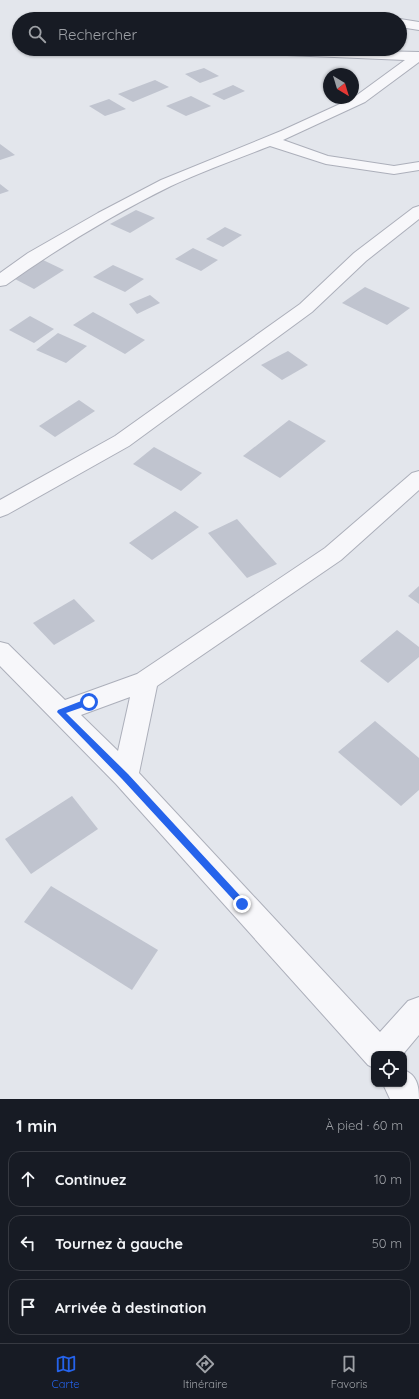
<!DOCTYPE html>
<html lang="fr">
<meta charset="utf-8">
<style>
:root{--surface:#171b24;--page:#20242c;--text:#f1f3f6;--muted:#9ea1a6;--line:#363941;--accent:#2563eb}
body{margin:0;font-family:Quicksand,sans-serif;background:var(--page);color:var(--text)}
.controls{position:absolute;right:12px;bottom:12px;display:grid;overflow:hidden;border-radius:8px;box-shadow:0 1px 3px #0004}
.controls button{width:36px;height:36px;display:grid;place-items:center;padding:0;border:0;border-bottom:1px solid var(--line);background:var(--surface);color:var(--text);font:20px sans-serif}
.compass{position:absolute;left:323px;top:68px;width:36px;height:36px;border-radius:50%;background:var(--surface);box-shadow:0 1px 3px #0004;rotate:142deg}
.stop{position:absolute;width:12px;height:12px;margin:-9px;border:3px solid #2563eb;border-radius:50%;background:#fff}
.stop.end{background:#2563eb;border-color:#fff;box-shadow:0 1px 4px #0008}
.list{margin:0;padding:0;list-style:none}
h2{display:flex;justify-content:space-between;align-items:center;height:52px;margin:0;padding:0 16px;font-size:17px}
h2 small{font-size:13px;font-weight:400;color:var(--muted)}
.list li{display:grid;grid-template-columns:26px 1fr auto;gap:12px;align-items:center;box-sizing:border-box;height:56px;margin:0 8px 8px;padding:0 8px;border:1px solid var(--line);border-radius:12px}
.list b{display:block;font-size:15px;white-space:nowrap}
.list em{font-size:13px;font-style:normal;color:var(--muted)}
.icon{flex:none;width:22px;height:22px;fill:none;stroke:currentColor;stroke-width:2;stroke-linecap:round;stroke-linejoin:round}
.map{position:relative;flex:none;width:419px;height:1099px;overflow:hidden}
.search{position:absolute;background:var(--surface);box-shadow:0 1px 3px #0004;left:12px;right:12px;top:12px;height:44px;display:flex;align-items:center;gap:10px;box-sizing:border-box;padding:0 14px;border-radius:22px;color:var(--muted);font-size:15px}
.sheet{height:244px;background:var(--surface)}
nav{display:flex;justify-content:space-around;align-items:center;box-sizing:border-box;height:56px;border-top:1px solid var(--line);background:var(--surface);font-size:11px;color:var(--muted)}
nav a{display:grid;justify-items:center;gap:2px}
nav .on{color:var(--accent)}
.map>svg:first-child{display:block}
.building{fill:#c0c4cf}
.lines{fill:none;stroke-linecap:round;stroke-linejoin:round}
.minor-casing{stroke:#acafba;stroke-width:2}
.minor{fill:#f7f7fa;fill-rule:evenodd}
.route{fill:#2563eb}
</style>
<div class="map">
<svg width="419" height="1099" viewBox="0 0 419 1099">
<rect width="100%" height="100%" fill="#e3e6ec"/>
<g class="building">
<path d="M204,68l15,8 -19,7 -15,-9z"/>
<path d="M155,80l14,7 -36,15 -15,-8z"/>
<path d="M233,85l12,6 -21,9 -12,-6z"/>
<path d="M191,96l20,10 -25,10 -20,-10z"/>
<path d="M109,99l17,10 -21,7 -16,-10z"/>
<path d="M0,144l15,11 -15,5z"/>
<path d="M0,184l9,7 -9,3z"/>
<path d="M136,210l19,8 -25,15 -20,-9z"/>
<path d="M225,227l17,8 -19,12 -17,-8z"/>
<path d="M193,248l25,12 -17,11 -26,-12z"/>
<path d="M43,260l21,10 -30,19 -21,-11z"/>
<path d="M113,265l31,14 -19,13 -32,-15z"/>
<path d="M365,287l45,21 -23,17 -45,-22z"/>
<path d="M150,295l10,8 -23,11 -8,-10z"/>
<path d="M93,312l52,28 -20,14 -52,-29z"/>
<path d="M30,316l24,13 -20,14 -25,-13z"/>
<path d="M58,333l29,13 -21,17 -30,-13z"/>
<path d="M288,351l20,14 -26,15 -21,-15z"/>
<path d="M79,400l16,11 -40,26 -16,-11z"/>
<path d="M289,420l37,21 -46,37 -37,-22z"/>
<path d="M154,447l48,26 -21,18 -48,-27z"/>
<path d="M175,511l24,16 -47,33 -23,-17z"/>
<path d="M237,519l40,45 -30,14 -39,-45z"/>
<path d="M419,586v18l-11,-8z"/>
<path d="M74,599l21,22 -41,24 -21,-22z"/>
<path d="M397,630l22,17v10l-31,26 -28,-22z"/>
<path d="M375,721l44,37v32l-18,16 -63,-54z"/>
<path d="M72,796l26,33 -67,45 -26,-35z"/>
<path d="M51,886l107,64 -26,40 -108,-68z"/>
</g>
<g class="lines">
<g class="minor-casing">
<g id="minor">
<path d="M310,13l60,2 6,4h-85l2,-3z"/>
<path d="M400,19l19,3v8l-19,-3z"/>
<path d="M282,49l137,3v10l-54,40 -82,38 45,16 66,10 25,-4v8l-25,4 -68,-10 -56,-18c-33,13 -67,25 -99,40 -57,28 -113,62 -165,99l-6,1v-13l28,-20 70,-40 63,-33 120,-49 72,-33 52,-38 -118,-5 -4,-1 -2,-3z"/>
<path d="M419,206v13l-53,42 -54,51 -183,134 -121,68 -8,3v-17l115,-64 185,-132 54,-51 59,-45z"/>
<path d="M419,471v19l-78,70 -184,126 -18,87 241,259 28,-31 11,-4v38l-16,19h-29v14l-6,-3 -252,-281 -116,-118v-24l8,2 57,56 72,-26 188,-126 87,-75zM130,697l-12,54 -37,-36z"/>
<path d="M404,1070c13,5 15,16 15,29h-29l-7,-15h21z"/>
</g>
</g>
<use href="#minor" class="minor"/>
</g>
<path class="route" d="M89,698l3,1v5l-26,9 62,61 117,127v5h-6l-117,-127 -65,-67 1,-2z"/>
</svg>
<div class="controls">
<button><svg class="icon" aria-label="locate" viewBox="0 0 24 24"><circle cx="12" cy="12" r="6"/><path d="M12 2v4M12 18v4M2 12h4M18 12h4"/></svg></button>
</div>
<svg class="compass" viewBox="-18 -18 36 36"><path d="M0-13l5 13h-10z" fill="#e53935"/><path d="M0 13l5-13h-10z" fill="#9ea1a6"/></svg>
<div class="stop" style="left:89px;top:702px"></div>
<div class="stop end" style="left:242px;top:904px"></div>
<div class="search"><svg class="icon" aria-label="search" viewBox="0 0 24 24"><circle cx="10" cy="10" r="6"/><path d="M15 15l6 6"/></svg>Rechercher</div>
</div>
<section class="sheet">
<h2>1 min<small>À pied · 60 m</small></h2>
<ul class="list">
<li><svg class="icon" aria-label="ahead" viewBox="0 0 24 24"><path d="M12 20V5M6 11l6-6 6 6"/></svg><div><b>Continuez</b></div><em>10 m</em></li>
<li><svg class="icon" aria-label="left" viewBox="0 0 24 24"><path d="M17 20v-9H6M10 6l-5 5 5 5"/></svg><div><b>Tournez à gauche</b></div><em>50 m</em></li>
<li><svg class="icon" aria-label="arrive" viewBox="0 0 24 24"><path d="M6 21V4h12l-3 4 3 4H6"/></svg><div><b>Arrivée à destination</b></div></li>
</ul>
</section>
<nav>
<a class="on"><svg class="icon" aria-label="map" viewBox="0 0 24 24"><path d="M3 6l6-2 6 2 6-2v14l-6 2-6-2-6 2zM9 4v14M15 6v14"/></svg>Carte</a>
<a><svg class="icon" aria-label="directions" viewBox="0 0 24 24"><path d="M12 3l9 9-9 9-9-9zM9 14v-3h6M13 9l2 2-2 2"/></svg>Itinéraire</a>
<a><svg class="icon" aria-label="saved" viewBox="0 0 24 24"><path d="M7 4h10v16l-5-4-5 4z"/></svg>Favoris</a>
</nav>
